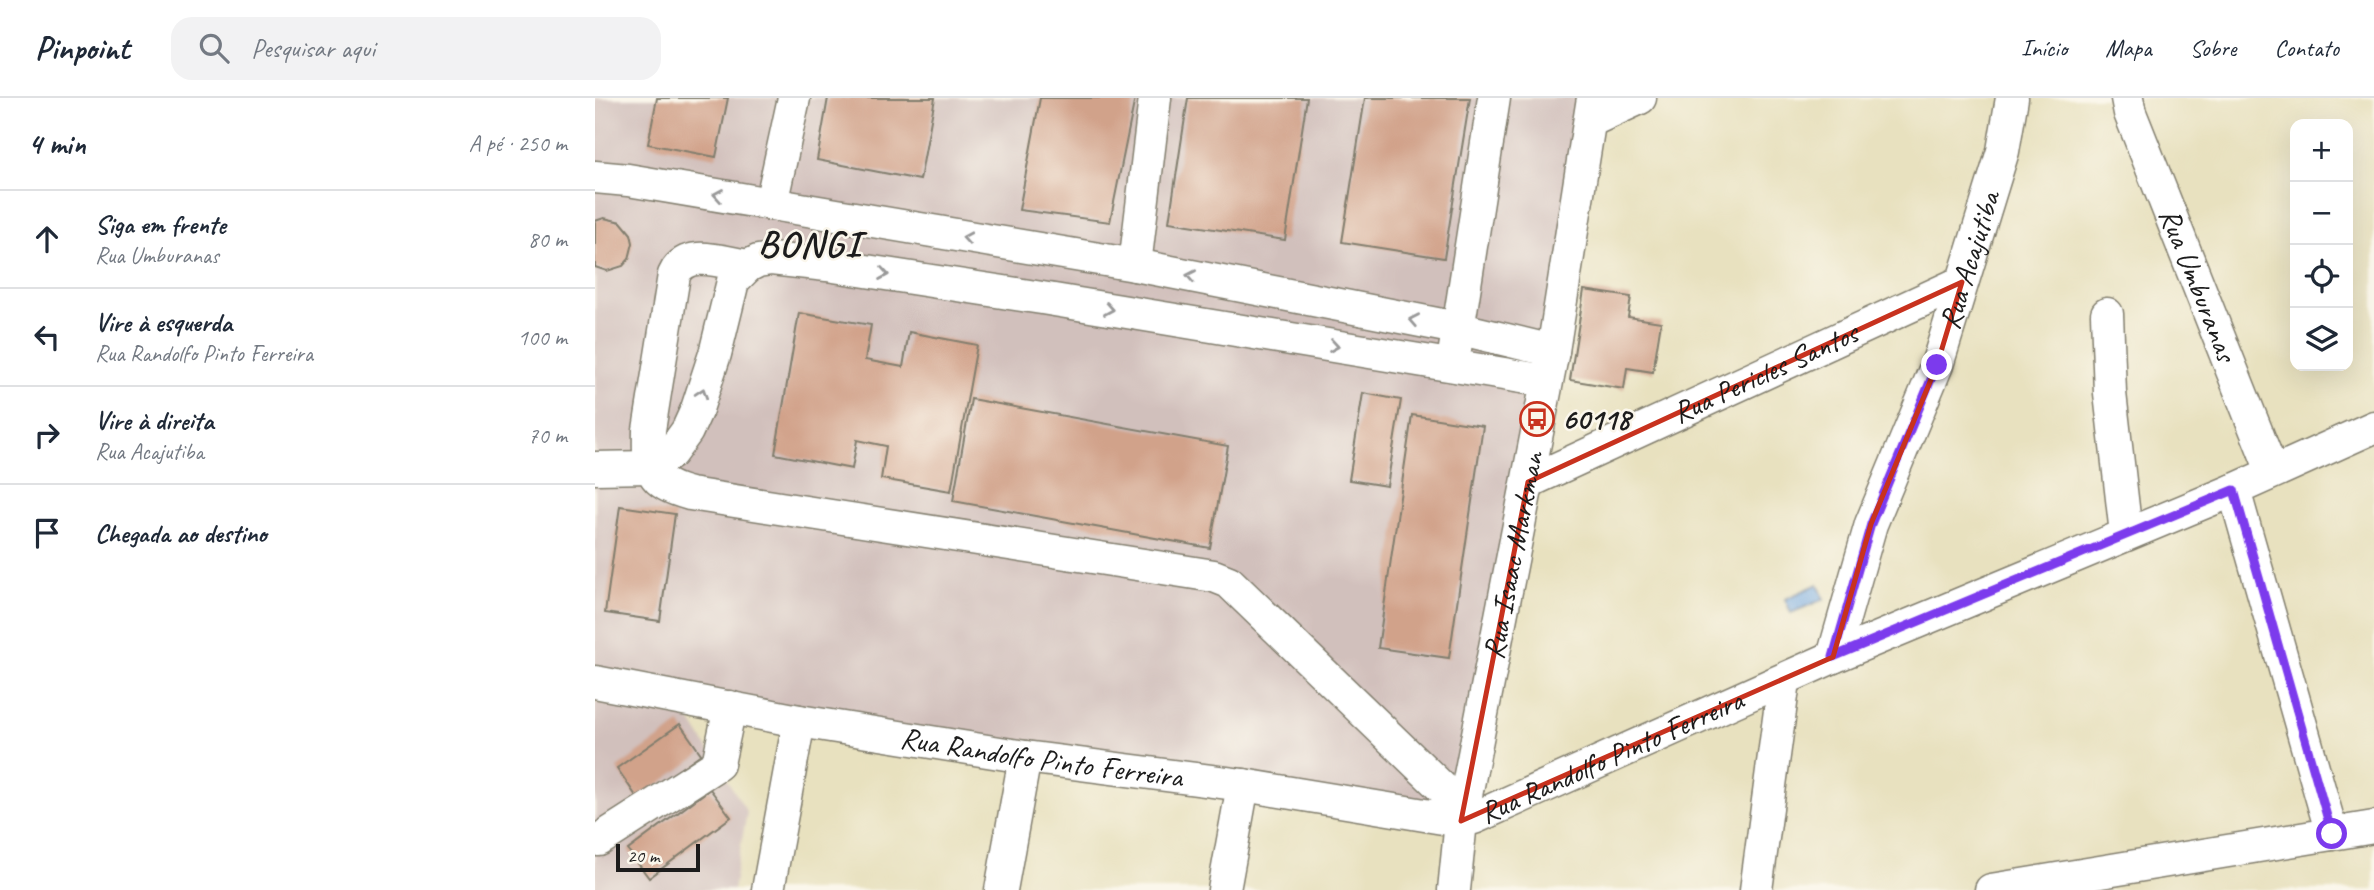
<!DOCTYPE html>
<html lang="pt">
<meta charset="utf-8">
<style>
:root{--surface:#fff;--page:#f2f2f3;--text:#1f2937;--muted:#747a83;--line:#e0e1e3}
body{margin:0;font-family:Caveat,sans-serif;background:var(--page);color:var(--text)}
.controls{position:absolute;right:21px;top:21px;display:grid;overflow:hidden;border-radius:14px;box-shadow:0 7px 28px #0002}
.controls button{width:63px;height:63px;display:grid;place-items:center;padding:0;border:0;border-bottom:2px solid var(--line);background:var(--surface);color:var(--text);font:35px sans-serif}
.scale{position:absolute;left:21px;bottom:18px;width:84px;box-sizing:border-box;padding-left:7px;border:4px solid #1c1c1c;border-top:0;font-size:19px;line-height:24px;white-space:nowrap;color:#1c1c1c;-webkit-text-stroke:5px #fbf7ec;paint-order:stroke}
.stop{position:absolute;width:21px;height:21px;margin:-16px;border:5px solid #7c3aed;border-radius:50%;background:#fff}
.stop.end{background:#7c3aed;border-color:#fff;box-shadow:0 2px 7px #0008}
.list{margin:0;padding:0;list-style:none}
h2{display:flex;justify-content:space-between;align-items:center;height:91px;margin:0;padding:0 28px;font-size:30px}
h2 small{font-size:23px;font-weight:400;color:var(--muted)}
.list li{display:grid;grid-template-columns:46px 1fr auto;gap:21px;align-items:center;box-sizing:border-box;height:98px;padding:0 28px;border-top:2px solid var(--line)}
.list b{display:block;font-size:26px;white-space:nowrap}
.list p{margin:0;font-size:23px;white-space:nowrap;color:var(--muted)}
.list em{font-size:23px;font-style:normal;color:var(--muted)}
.icon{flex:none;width:38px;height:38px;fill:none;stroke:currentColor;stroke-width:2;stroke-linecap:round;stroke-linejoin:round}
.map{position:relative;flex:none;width:1779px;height:792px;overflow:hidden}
header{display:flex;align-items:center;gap:42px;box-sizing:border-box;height:98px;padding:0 35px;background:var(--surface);border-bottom:2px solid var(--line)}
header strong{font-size:33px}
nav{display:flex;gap:38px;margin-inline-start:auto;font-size:24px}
.search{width:490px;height:63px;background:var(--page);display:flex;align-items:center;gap:18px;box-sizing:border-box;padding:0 24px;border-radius:21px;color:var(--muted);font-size:26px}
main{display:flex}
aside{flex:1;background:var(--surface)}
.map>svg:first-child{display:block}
.industrial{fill:#d1c0bc}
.water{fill:url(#water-ripples);stroke:#47627e;stroke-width:2}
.building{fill:#d1a28a}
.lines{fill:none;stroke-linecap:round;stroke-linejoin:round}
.minor-casing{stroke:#827e6e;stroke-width:35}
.minor{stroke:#fff;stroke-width:32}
.oneway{stroke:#999}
.route{stroke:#7c3aed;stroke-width:9}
.marked{fill:none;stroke:#c8321e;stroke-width:5;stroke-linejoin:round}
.labels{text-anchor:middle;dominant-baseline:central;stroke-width:5;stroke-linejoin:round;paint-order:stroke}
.street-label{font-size:30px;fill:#1c1c1c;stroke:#fbf7ec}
.poi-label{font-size:30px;font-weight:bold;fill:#1c1c1c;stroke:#fbf7ec;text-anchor:start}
.district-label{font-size:37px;font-weight:bold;letter-spacing:2px;fill:#1c1c1c;stroke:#fbf7ec}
</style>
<header>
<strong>Pinpoint</strong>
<div class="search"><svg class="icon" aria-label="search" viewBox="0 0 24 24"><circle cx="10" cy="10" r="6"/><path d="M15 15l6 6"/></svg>Pesquisar aqui</div>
<nav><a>Início</a><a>Mapa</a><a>Sobre</a><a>Contato</a></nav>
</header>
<main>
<aside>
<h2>4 min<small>A pé · 250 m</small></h2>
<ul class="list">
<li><svg class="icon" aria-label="ahead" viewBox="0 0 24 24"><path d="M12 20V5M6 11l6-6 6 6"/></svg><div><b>Siga em frente</b><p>Rua Umburanas</p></div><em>80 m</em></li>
<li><svg class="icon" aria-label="left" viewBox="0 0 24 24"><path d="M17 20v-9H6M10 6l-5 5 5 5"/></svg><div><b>Vire à esquerda</b><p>Rua Randolfo Pinto Ferreira</p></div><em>100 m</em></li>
<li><svg class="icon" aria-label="right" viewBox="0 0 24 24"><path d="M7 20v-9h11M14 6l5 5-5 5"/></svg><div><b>Vire à direita</b><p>Rua Acajutiba</p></div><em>70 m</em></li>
<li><svg class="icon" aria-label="arrive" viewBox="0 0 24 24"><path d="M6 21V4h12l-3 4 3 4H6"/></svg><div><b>Chegada ao destino</b></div></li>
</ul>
</aside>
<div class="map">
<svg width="1779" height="792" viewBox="0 0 1779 792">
<defs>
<pattern id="water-ripples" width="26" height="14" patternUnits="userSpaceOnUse" patternTransform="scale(1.75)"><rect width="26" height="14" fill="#72a7df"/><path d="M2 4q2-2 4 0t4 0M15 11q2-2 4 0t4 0" fill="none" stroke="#5d87b4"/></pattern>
</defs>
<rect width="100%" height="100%" fill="#fbf7ec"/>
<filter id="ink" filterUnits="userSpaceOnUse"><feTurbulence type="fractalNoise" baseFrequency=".0143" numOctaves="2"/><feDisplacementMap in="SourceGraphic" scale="14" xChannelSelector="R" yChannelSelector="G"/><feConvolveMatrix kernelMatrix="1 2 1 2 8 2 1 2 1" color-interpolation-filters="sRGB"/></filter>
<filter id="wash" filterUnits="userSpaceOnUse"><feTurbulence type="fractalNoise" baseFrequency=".00686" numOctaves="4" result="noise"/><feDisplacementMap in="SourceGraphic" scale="28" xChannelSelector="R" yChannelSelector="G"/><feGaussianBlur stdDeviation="1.57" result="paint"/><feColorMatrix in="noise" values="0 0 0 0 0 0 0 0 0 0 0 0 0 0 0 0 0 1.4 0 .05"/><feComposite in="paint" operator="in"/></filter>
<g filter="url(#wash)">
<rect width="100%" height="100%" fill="#e8e1bf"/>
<g class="industrial">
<path d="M0,0h998l-133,730 -865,-150z"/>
<path d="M0,604l93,14 59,96 -14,78h-138z"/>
</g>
<path class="water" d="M1223,486l6,15 -33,14 -6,-14z"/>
<g id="blocks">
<g class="building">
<path d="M62,0h71l-12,59 -68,-13z"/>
<path d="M233,0h107l-15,82 -103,-20z"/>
<path d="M445,0h95l-25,124 -91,-12z"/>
<path d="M593,0h119l-22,142 -116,-18z"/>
<path d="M770,0h105l-26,160 -102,-16z"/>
<path d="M9,120l17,4 10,12 2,9 -4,16 -6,7 -16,5 -12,-4v-46z"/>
<path d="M989,192l47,7 -3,20 33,5 -8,50 -26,-4 -3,21 -54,-9z"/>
<path d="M204,215l72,12 -6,35 38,7 6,-35 68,13 -26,146 -70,-12 5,-33 -29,-6 -5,29 -77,-15z"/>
<path d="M768,295l38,7 -14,86 -38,-6z"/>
<path d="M376,301l257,47 -18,102 -257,-47z"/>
<path d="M817,317l71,11 -34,232 -71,-10z"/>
<path d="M25,408l55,8 -15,107 -55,-8z"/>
<path d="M85,626l21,30 -63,45 -21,-31z"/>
<path d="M115,691l21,28 -82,61 -21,-28z"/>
</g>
</g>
</g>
<g filter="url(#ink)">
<use href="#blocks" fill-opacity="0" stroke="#827e6e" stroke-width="2"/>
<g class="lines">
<g class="minor-casing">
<g id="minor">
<path id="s1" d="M1532,0l3,15 142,358"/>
<path d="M995,23l50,-23"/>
<path d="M0,79l33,3 507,85 322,63 96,23"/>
<path d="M176,106l23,-106"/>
<path d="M540,167l20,-167"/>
<path d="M153,168c-24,-3 -62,-19 -74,9l-25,155c-1,40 0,53 41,64l524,82 15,6 236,228"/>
<path d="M1512,216l3,79 16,141"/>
<path d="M860,251l39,-251"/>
<path d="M0,370l55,-1 21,-14 16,-22 10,-22 18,-55 18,-73 15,-15 10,-5 13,-2 56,6 215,33 504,83"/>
<path id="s2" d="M933,384l434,-200"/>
<path d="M1639,392l98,344"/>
<path id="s3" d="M1238,559l38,-133 66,-159 66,-214 9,-53"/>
<path id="s4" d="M0,584l204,39 226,36 218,28 218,36 13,-3 359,-161 401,-167 140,-63"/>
<path d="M0,742h4l119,-76 12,-57"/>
<path d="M173,792l31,-169"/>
<path d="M406,792l24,-133"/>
<path d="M629,792l19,-105"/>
<path id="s5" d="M859,792l7,-69 92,-470 40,-253"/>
<path d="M1161,792l28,-209"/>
<path d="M1396,792l383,-63"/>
</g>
</g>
<use href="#minor" class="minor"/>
</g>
<defs><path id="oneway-chevron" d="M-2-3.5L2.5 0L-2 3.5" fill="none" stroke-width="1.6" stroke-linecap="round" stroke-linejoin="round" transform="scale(1.75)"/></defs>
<g class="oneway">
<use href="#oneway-chevron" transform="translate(123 97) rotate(-170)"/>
<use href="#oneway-chevron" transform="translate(372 140) rotate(-170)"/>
<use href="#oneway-chevron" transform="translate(289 176) rotate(9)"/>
<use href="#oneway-chevron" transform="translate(596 178) rotate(-169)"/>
<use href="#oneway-chevron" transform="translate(514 211) rotate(10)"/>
<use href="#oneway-chevron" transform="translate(819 222) rotate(-169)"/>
<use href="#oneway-chevron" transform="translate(739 248) rotate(9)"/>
<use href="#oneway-chevron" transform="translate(107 295) rotate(-72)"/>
</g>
</g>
<g class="lines" filter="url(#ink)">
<path class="route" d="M1342,267l-66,159 -38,133 401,-167 98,344"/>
</g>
<path class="marked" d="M1367,184l-25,83 -66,159 -38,133 -372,164 67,-339z"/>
<defs>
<g id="bus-ring" transform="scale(1.75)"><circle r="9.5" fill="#fbf7ec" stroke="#c8321e" stroke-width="1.5"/><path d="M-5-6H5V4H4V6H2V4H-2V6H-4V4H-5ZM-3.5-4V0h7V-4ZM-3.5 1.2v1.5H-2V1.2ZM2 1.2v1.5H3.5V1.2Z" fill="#c8321e"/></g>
</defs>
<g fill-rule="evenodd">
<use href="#bus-ring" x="942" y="321"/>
</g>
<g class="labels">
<g class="street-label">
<text stroke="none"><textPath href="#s3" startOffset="420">Rua Acajutiba</textPath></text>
<text stroke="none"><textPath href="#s1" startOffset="200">Rua Umburanas</textPath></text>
<text stroke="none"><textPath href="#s2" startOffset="261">Rua Pericles Santos</textPath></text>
<text stroke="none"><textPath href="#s5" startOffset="340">Rua Isaac Markman</textPath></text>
<text stroke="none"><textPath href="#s4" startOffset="1041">Rua Randolfo Pinto Ferreira</textPath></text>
<text stroke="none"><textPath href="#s4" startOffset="453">Rua Randolfo Pinto Ferreira</textPath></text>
</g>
<g class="poi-label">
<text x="967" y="321">60118</text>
</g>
<g class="district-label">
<text x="215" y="145">BONGI</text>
</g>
</g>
</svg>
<div class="controls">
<button>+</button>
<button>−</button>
<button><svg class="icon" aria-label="locate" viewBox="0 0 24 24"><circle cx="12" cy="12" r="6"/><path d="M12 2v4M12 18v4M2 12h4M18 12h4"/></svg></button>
<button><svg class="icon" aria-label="layers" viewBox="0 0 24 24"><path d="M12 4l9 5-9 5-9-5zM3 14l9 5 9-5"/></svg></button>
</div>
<div class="scale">20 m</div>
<div class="stop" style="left:1737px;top:736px"></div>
<div class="stop end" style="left:1342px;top:267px"></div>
</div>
</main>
